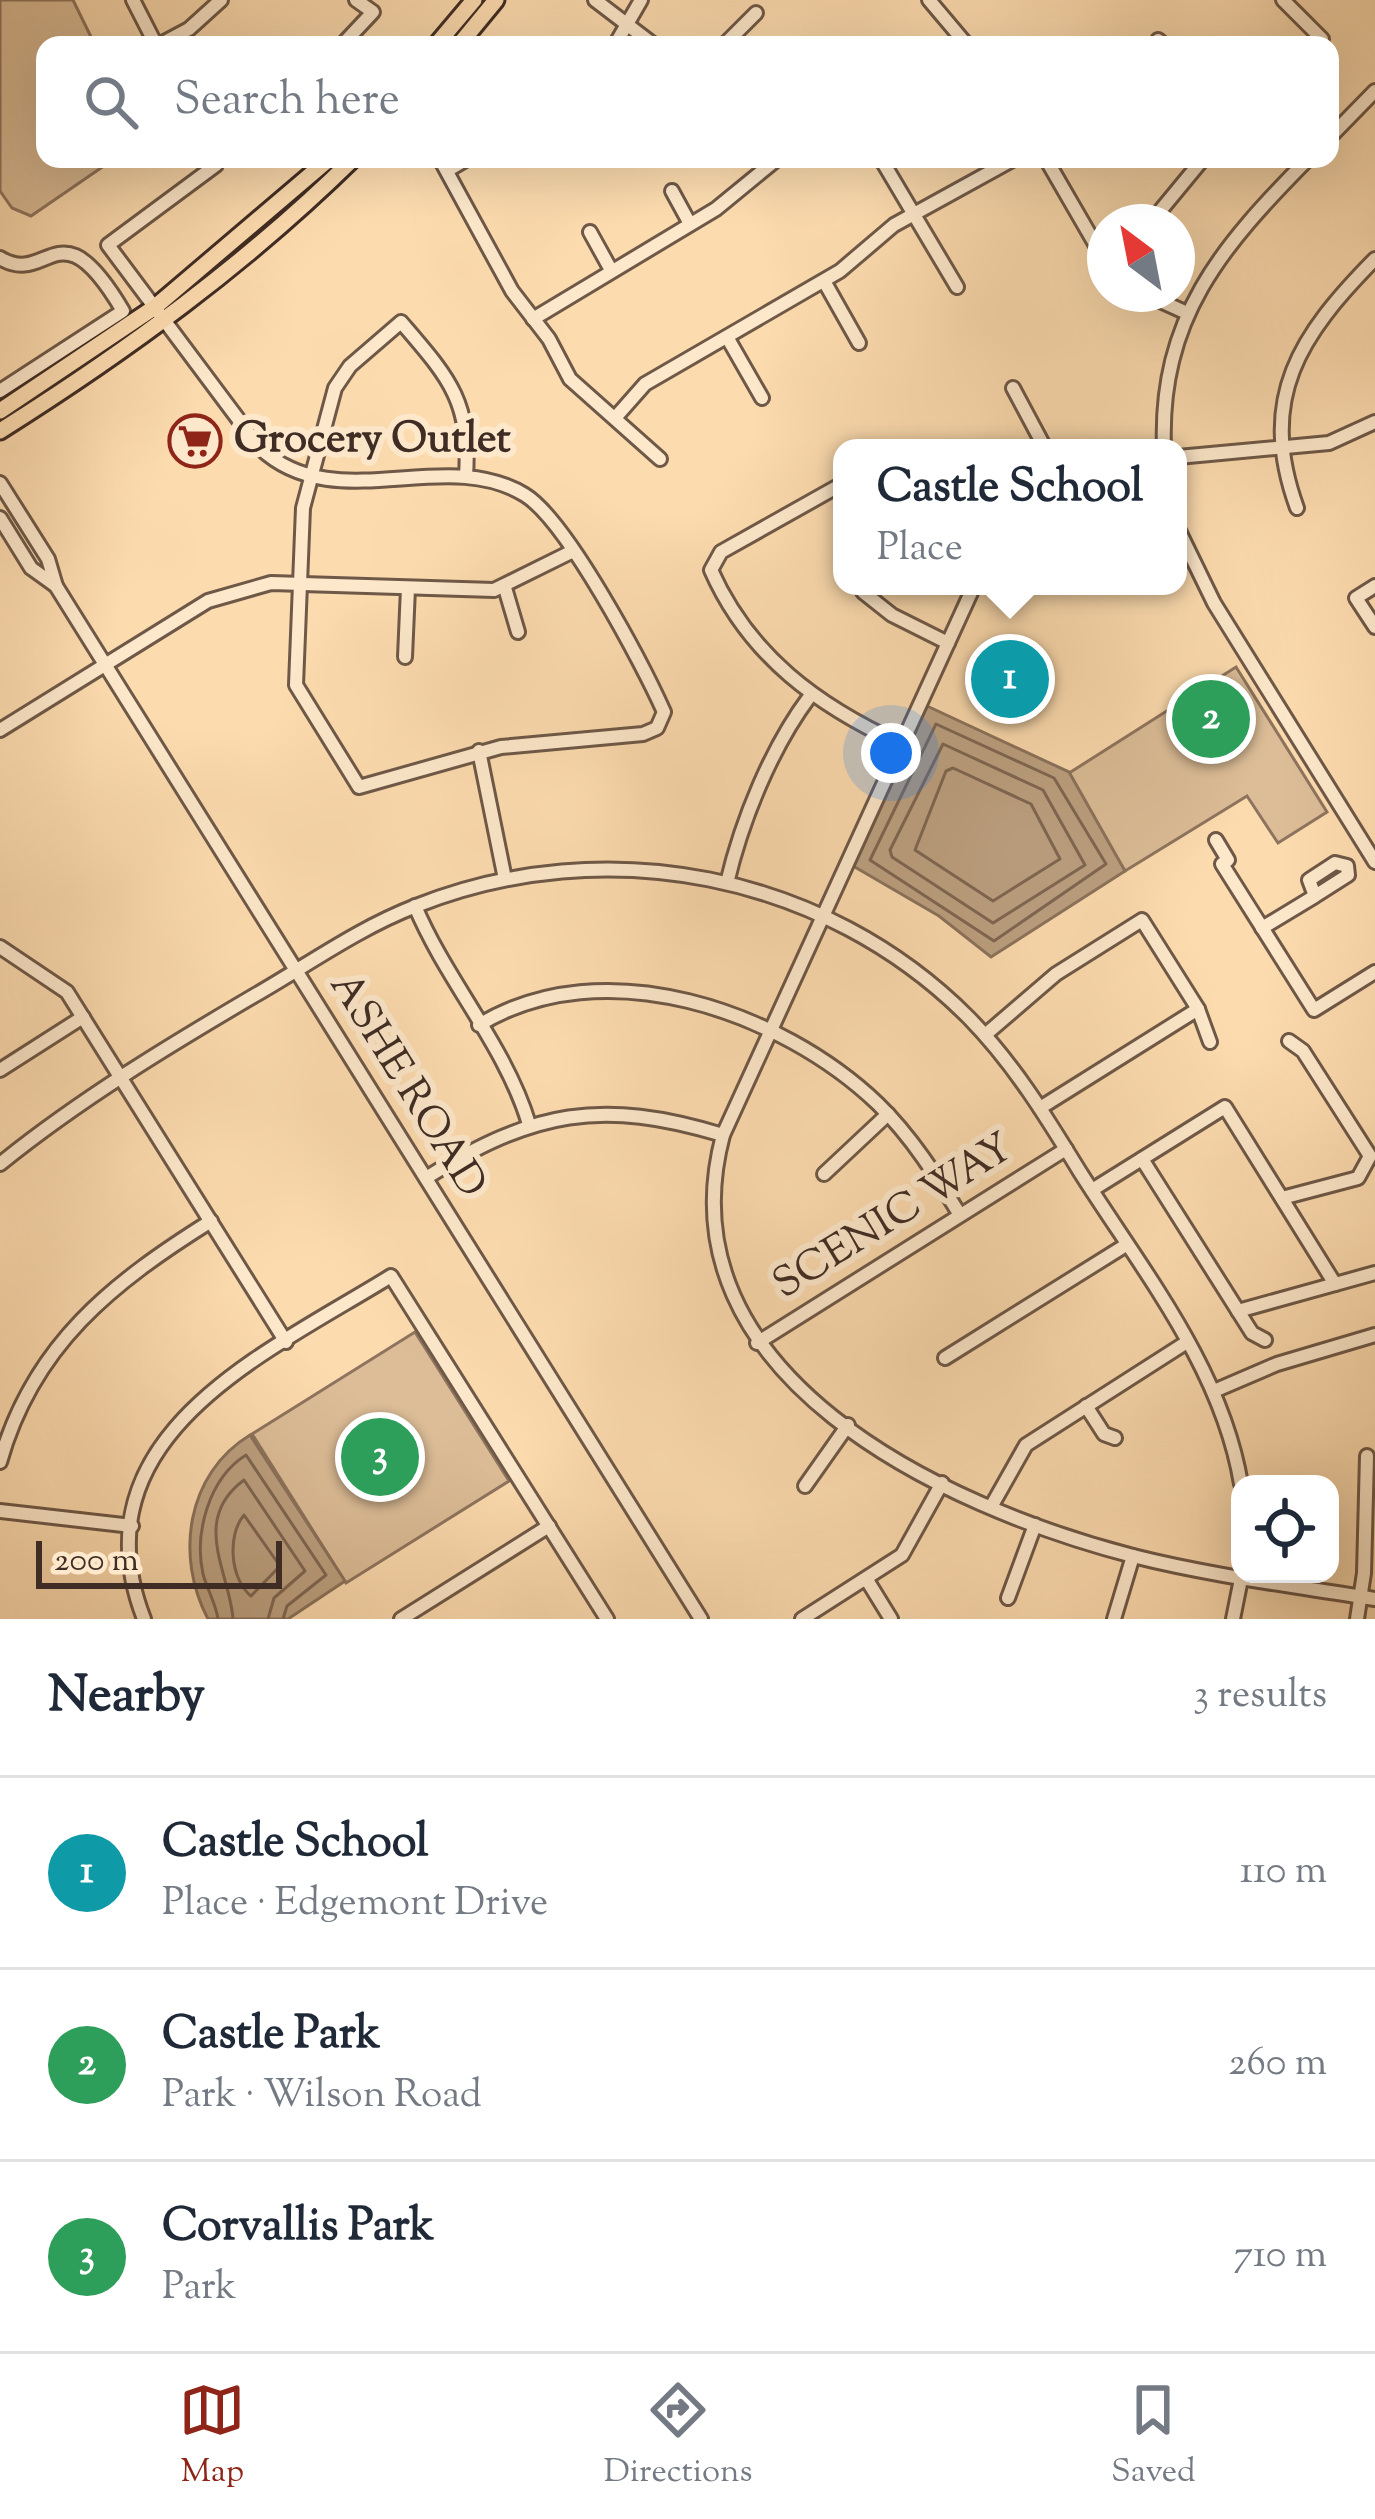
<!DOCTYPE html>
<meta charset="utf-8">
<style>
:root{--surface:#fff;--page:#f6f6f7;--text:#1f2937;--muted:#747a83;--line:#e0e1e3;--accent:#8f2418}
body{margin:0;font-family:"Sorts Mill Goudy",serif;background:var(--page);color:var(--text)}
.controls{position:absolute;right:36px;bottom:36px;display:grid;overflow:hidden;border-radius:24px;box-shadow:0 12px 48px #0002}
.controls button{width:108px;height:108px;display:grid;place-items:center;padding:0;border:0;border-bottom:3px solid var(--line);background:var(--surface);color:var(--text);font:60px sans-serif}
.compass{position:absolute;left:1087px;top:204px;width:108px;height:108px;border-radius:50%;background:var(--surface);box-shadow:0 12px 48px #0002;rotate:328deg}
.scale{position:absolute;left:36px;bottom:30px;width:246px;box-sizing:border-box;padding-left:12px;border:6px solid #3f2c24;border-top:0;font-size:33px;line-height:42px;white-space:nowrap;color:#3f2c24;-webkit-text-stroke:9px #fde8cb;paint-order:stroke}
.you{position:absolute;left:891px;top:753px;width:42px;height:42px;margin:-30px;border:9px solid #fff;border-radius:50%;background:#1a73e8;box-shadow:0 0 0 18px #1a73e833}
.badge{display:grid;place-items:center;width:78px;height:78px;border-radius:50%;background:var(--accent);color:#fff;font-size:39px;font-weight:700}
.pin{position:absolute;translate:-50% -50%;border:6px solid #fff;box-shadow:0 3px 12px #0006}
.popup{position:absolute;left:833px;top:439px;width:354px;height:156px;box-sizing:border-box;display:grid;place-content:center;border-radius:24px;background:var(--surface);filter:drop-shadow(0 3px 9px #0005);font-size:39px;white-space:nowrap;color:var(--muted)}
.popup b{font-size:45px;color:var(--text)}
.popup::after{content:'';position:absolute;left:50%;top:100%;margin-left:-24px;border:24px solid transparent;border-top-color:var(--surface)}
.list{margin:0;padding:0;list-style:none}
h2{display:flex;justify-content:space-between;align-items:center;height:156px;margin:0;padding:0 48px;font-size:51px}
h2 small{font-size:39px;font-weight:400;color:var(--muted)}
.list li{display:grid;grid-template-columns:78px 1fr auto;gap:36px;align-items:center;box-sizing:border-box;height:192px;padding:0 48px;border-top:3px solid var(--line)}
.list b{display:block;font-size:45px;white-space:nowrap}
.list p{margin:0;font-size:39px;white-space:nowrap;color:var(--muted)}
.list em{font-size:39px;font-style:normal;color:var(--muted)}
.icon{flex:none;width:66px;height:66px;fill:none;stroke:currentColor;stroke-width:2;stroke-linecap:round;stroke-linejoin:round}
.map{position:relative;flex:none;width:1375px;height:1619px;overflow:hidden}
.search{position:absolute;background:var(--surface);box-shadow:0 12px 48px #0002;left:36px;right:36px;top:36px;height:132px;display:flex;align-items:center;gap:30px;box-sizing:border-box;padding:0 42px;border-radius:24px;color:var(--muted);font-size:45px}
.sheet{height:732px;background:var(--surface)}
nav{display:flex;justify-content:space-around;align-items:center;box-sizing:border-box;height:168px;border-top:3px solid var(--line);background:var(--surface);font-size:33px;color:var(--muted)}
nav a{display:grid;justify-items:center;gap:6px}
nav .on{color:var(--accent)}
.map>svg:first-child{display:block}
.green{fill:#dcbd97;stroke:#8e745e;stroke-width:3}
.water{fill:#bca080;stroke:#8a725b;stroke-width:3}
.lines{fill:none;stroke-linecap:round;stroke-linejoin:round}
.shore{stroke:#7e6652;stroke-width:3}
.minor-casing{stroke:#6e5847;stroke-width:18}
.major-casing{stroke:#3f2c24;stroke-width:21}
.minor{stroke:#fde8cb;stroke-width:12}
.major{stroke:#fcdbaf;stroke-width:15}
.labels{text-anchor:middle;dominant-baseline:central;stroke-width:12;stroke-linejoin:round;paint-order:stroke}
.poi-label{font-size:42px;font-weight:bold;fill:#3f2c24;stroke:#fde8cb;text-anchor:start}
.street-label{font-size:42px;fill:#3f2c24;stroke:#fde8cb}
</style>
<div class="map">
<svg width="1375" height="1619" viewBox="0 0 1375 1619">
<rect width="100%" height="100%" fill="#fcdbaf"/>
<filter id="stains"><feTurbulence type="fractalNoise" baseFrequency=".00167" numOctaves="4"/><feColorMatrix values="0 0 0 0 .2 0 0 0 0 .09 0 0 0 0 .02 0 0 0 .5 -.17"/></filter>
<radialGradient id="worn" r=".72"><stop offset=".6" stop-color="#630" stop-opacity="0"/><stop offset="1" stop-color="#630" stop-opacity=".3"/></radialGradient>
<g class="green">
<path d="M0,0h73l22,45h-50v114h69l-83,57 -19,-8 -12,-17z"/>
<path d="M1236,667l91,145 -49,31 -31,-47 -122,75 -59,-96z"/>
<path d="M415,1332l94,149 -163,102 -94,-149z"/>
</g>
<g class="water">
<path d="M927,706l142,66 56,99 -134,86 -52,-41 -86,-50z"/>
<path d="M250,1435l95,146 -57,38h-80c-33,-62 -22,-145 42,-184z"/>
</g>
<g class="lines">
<g class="shore">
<path d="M936,724l118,54 52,86 -112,77 -124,-81z"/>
<path d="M943,744l100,46 42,75 -92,58 -101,-66 -2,-7z"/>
<path d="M953,768l78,36 29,55 -67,42 -78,-51 31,-79z"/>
<path d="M244,1515l36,51 -29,30c-21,-17 -24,-61 -7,-81z"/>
<path d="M218,1619c-2,-15 -11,-30 -15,-45 -9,-41 6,-96 43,-119l80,120 -39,31 -4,13"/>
<path d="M233,1619c-3,-46 -43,-99 11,-139l61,91 -31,27 -6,21"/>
</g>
<g class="minor-casing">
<g id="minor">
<path d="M133,0l23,45"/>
<path d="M595,0l59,45"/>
<path d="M929,0l38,45"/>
<path d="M1283,0l39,39 -6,6"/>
<path d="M1158,40l6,5"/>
<path d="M159,45l30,-16 32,-29"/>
<path d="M342,45l31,-33 -17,-12"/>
<path d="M615,45l26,-45"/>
<path d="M724,45l32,-32"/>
<path d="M1330,137l45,-46"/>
<path d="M213,159l3,6 -108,80 151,202c75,72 185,-2 266,48 42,26 117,168 139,217l-7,16 -14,6 -142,13 -142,40 -63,-102 7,-177 32,-120 15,-22 51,-44c47,55 70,78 65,154"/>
<path d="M440,159l72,132 37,48 21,40 90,80"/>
<path d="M881,159l76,128"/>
<path d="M1046,159l59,102"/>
<path d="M448,170l19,-11"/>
<path d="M672,191l18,33"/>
<path d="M1151,222l52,-63"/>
<path d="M590,232l21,38"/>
<path d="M0,258c49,30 58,-57 123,53l-123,80"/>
<path d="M824,281l35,62"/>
<path d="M1145,294l42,19"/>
<path d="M533,319l183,-110 61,-50"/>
<path d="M727,337l35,61"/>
<path d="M1013,388l32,60"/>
<path d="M615,418l30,-34 195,-113 54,-46 120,-66"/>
<path d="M904,448h8"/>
<path d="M1164,448c-5,-130 58,-202 144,-289"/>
<path d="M1178,457l151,-14 46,-21"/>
<path d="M0,483l48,76 8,27 -25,-18 -31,-50"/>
<path d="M842,484l-121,68 -10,18c38,86 107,136 190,174"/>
<path d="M1297,508c-40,-110 3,-173 78,-249"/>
<path d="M1178,529l36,74 161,259"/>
<path d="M56,586l645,1033"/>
<path d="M974,586l-251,549c-64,240 221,372 410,421 79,20 162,30 242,43"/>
<path d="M1375,586l-19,12 19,29"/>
<path d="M505,588l13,44"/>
<path d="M863,592l29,23 56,28"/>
<path d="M405,657l3,-69"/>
<path d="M0,730l208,-129 63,-18 223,7 79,-39"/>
<path d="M479,751l26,128"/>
<path d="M1216,840l12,20 -6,4 92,146 61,-38"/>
<path d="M727,883c15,-63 44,-135 83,-187"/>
<path d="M415,906c32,76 90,139 114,218"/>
<path d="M1262,928l53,-32 -6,-16 26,-17 12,3 1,9 -33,21"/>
<path d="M0,947l67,45 219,350"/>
<path d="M479,1025c124,-76 302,-14 399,79 34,33 58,72 82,111"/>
<path d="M985,1035l71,-61 86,-54 56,89 12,33"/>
<path d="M0,1070l83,-53"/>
<path d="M1040,1108l158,-99"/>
<path d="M1142,1159l110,174 13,7"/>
<path d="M0,1164c79,-64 170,-119 257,-170 52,-30 102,-66 159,-88 189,-75 409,-33 553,112 45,46 78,100 111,154 62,98 142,196 161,312"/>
<path d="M824,1174l64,-60"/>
<path d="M426,1178c107,-67 175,-80 297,-43"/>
<path d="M1092,1190l133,-83 110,177"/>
<path d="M1282,1198l76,-20 12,-22 -67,-105 -14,-10"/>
<path d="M1238,1311l137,-38"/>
<path d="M757,1343l309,-194"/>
<path d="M945,1358l181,-113"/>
<path d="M1214,1391l63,-27 98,-29"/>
<path d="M1086,1406l18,28 11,4"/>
<path d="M0,1462c33,-117 112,-179 211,-241"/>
<path d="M805,1486l43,-61"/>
<path d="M991,1507l35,-62 161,-103"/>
<path d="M0,1511l132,15"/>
<path d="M867,1580l24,39"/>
<path d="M1008,1598l27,-73"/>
<path d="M144,1619c-71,-183 123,-266 247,-343l216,343"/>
<path d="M401,1619l148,-93"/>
<path d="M802,1619l100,-64 40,-72"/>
<path d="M1114,1619l19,-63"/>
<path d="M1233,1619l9,-45"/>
<path d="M1357,1619l7,-46 3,-117"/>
</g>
</g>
<g class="major-casing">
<g id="major">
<path d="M436,45l38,-45"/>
<path d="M459,45l37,-45"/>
<path d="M0,411l155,-104 174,-148"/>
<path d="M0,431c127,-80 246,-167 353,-272"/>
</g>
</g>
<use href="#minor" class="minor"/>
<use href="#major" class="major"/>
</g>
<defs>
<g id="supermarket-ring" transform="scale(2.7)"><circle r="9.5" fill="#fde8cb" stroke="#8f2418" stroke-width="1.5"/><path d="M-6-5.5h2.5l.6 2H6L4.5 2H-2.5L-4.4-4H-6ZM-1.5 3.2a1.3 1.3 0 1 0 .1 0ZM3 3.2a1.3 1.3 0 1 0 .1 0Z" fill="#8f2418"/></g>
</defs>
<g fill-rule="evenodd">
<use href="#supermarket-ring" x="195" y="441"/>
</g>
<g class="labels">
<g class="poi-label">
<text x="234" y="441">Grocery Outlet</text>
</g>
<g class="street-label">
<text transform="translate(406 1086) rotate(58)">ASHE ROAD</text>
<text transform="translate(894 1218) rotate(-32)">SCENIC WAY</text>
</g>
</g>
<rect width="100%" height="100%" filter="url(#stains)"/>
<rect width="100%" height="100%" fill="url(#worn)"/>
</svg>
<div class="controls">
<button><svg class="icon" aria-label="locate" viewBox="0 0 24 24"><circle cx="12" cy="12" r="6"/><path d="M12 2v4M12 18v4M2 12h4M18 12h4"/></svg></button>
</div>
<svg class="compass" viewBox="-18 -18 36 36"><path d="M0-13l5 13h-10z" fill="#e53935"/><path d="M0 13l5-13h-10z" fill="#747a83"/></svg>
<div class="scale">200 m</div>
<div class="you"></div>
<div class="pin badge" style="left:1010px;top:679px;background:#0f9aa8">1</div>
<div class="popup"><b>Castle School</b>Place</div>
<div class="pin badge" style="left:1211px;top:719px;background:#2e9e5b">2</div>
<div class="pin badge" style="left:380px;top:1457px;background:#2e9e5b">3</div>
<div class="search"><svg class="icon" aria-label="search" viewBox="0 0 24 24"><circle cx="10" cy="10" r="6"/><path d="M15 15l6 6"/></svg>Search here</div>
</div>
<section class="sheet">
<h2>Nearby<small>3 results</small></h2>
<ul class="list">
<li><span class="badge" style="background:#0f9aa8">1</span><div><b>Castle School</b><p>Place · Edgemont Drive</p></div><em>110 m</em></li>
<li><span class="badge" style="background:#2e9e5b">2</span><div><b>Castle Park</b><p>Park · Wilson Road</p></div><em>260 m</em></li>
<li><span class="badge" style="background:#2e9e5b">3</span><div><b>Corvallis Park</b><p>Park</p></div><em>710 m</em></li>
</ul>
</section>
<nav>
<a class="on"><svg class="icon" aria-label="map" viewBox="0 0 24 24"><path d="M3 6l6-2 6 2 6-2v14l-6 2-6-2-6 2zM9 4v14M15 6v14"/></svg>Map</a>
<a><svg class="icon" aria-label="directions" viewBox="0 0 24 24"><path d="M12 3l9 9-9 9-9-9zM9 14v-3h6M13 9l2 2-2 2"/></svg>Directions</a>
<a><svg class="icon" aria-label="saved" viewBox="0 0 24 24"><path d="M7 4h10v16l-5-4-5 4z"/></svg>Saved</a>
</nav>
